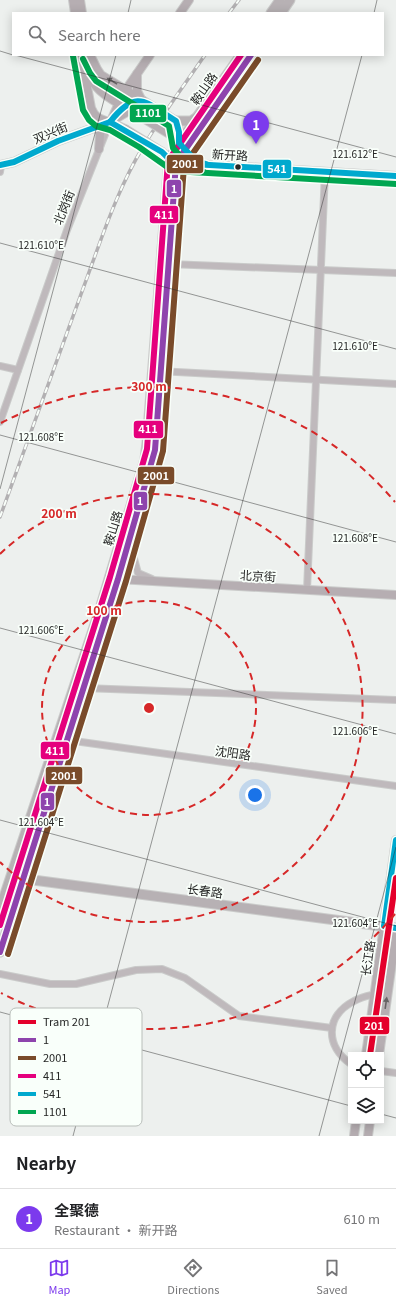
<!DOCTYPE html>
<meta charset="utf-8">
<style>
:root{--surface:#fff;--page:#f2f2f2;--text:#202124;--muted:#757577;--line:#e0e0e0;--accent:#7c3aed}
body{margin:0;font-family:Georgia,"Noto Sans SC",serif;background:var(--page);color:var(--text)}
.controls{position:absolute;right:12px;bottom:12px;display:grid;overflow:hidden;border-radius:0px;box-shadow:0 2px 10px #0003}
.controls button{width:36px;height:36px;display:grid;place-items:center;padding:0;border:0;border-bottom:1px solid var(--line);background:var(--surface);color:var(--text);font:20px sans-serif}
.you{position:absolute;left:255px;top:795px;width:14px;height:14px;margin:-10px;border:3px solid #fff;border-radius:50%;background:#1a73e8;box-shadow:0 0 0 6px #1a73e833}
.badge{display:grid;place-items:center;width:26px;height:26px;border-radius:50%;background:var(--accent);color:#fff;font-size:13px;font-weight:700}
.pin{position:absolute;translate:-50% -33px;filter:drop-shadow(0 1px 2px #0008)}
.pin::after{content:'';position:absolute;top:21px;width:14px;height:12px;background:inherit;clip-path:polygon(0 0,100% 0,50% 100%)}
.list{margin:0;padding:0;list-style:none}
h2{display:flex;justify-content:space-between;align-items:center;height:52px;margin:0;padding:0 16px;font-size:17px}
h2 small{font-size:13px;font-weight:400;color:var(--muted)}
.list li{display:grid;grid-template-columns:26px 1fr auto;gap:12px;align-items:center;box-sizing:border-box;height:60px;padding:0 16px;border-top:1px solid var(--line)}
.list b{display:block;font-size:15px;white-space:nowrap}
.list p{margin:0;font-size:13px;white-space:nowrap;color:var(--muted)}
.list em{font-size:13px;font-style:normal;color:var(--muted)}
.icon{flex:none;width:22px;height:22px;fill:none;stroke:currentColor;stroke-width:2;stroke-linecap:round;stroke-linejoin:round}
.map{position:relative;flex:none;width:396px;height:1136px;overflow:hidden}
.search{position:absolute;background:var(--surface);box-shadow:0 2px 10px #0003;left:12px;right:12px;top:12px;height:44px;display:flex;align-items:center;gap:10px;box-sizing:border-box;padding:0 14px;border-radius:0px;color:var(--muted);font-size:15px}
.sheet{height:112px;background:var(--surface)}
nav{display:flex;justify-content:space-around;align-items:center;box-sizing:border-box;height:56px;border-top:1px solid var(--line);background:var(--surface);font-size:11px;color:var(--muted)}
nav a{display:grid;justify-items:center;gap:2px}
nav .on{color:var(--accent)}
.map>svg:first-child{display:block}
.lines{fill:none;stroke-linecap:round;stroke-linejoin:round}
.street-casing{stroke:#cacbca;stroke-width:8}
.secondary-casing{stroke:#cacbca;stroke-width:10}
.primary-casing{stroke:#cacbca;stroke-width:11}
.street{stroke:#bfb9bc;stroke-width:6}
.secondary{stroke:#b6aeb2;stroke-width:8}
.primary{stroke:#b7b1b4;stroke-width:9}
.rail-casing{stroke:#b2b0b2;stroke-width:3.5}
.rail{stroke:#f9fffa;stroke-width:2;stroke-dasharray:6;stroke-linecap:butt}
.secondary-bridge-casing{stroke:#cacbca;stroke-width:10;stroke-linecap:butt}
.secondary-bridge{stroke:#b6aeb2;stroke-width:8}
.bus-1-casing{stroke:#f9fffa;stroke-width:9}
.bus-2-casing{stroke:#f9fffa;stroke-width:9}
.bus-3-casing{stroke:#f9fffa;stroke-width:9}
.bus-4-casing{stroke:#f9fffa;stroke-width:9}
.bus-5-casing{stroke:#f9fffa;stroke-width:9}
.bus-1{stroke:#8e44ad;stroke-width:6}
.bus-2{stroke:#7a4b2a;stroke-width:6}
.bus-3{stroke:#e5007d;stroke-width:6}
.bus-4{stroke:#00a9ce;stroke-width:6}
.bus-5{stroke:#00a651;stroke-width:6}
.tram-1-casing{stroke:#f9fffa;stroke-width:9}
.tram-1{stroke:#e4002b;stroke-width:6}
.oneway{fill:#666364}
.ticks{fill:none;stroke:#252625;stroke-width:1;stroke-opacity:0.45}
.ring{fill:none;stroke:#d62828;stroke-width:2;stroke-dasharray:7 5}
.bus-dot{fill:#252625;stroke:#f9fffa;stroke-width:1.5}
.labels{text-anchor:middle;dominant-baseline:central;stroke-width:3.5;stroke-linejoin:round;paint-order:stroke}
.street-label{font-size:12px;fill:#252625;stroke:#f9fffa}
.key{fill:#f9fffa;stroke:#b9beba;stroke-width:1}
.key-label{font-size:11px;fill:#252625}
.ticks-label{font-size:10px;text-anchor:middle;fill:#252625;stroke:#f9fffa;stroke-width:3.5;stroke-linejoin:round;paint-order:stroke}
.centre{fill:#d62828;stroke:#f9fffa;stroke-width:2}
.ring-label{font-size:12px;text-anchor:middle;font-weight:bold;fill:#d62828;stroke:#f9fffa;stroke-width:3.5;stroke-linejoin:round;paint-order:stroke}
.line-badge{stroke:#f9fffa;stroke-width:1.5}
.badge-label{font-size:11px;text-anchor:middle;font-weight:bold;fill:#fff}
</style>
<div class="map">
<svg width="396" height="1136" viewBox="0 0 396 1136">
<rect width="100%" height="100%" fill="#edf0ee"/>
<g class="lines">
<g class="street-casing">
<g id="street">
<path d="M0,172l1,-7"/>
<path d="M169,264l227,9"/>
<path d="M0,366l18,4"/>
<path d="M158,371l238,13"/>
<path d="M0,422l67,-192 43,-108"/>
<path d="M132,536l1,19 5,18 14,6"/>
<path d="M307,590l18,-418"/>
<path d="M84,688l312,12"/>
<path d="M67,740l329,46"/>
<path d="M0,974l50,10h26l60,-14 26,-1 23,9 54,38 93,12"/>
<path d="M351,1064c-26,-18 -26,-48 3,-63 7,-3 12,-6 20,-6"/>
<path d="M381,1071l15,2"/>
</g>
</g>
<g class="secondary-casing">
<g id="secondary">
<path d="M73,0l2,13"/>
<path d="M80,0l2,13"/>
<path d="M180,13l9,-13"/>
<path d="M81,55l10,53c4,10 9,11 18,14 5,1 10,5 16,7"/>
<path d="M88,55c0,8 1,17 4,25 5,13 30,25 42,33"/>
<path d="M90,55l7,14 4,6 41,25"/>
<path d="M137,74v17l4,8"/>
<path d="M111,121l12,-27 27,-39"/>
<path d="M176,121l3,11v11"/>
<path d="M97,122l3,12 -1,15"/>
<path d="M171,135l25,26 6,2"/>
<path d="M162,152l7,7 7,4 220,13"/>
<path d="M0,165l14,-3 44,-21 52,-19 17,-10h6"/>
<path d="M118,579l278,16"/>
<path d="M366,1055l30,-215"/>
<path d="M379,1055l17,-121"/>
<path d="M354,1136l2,-15"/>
<path d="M368,1136l2,-15"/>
</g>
</g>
<g class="primary-casing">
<g id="primary">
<path d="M271,13l9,-13"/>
<path d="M281,13l9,-13"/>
<path d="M176,121h15l6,-4 44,-62"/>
<path d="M18,878l378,50"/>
<path d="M0,909l99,-297 46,-153 2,-16 22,-284 28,-42"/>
<path d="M0,952l118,-373 37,-129 21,-287 75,-108"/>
</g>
</g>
<use href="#street" class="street"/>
<use href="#secondary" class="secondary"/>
<use href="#primary" class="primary"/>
<g class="rail-casing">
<g id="rail">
<path d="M229,13l10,-13"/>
<path d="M0,517l96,-264c13,-36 27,-73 47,-106 19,-32 41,-62 62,-92"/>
</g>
</g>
<use href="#rail" class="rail"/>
<g class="secondary-bridge-casing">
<g id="secondary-bridge">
<path d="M142,100l34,21"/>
<path d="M135,113l36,22"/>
<path d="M125,129l37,23"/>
</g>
</g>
<use href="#secondary-bridge" class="secondary-bridge"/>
<g class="bus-1-casing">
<path id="bus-1" d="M0,952l118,-373 37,-129 21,-287 75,-108"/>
</g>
<g class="bus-2-casing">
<path id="bus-2" d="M8,954l118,-373 37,-130 21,-285 74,-106"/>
</g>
<g class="bus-3-casing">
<path id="bus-3" d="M0,925l110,-348 37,-128 21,-288 73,-106"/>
</g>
<g class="bus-4-casing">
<g id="bus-4">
<path d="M110,122l52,30 7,7 7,4 220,13"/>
<path d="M110,122c27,-34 35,-20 66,-1l3,11v11l17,18 10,3"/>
<path d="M0,165l14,-3 44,-21 52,-19"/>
<path d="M396,840l-12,86 12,2"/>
</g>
</g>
<g class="bus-5-casing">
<g id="bus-5">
<path d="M73,56l10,54 6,10 7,6 14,4 29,17 34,24 223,13"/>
<path d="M83,59l7,14 6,8 73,45 4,22 18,20 13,4"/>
</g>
</g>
<use href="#bus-1" class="bus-1"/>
<use href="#bus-2" class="bus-2"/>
<use href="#bus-3" class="bus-3"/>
<use href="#bus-4" class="bus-4"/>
<use href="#bus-5" class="bus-5"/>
<g class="tram-1-casing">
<path id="tram-1" d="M370,1055l26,-177"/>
</g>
<use href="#tram-1" class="tram-1"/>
</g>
<defs><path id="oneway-solid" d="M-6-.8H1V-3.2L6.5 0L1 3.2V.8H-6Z"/></defs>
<g class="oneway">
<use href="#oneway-solid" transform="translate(112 81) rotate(-149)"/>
<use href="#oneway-solid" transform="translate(386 1003) rotate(-82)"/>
</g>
<path class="ticks" d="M128,13l3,-13M374,13l3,-13M0,51l13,4M15,55l381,102M0,243l396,106M0,435l396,107M0,489l116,-434M0,628l396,106M0,820l396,106M0,1012l351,94M381,1114l15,4M73,1136l289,-1081M319,1136l77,-289"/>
<g class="ring">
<circle cx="149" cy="708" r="107"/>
<path d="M0 554A214 214 0 1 1 0 862"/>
<path d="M395 914A321 321 0 0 1 1 993M1 423A321 321 0 0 1 395 502"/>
</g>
<circle class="bus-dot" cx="238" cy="167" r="3.5"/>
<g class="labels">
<g class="street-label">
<text transform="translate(203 88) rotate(-55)">鞍山路</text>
<text transform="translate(50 132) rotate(-23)">双兴街</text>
<text transform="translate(230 154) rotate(3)">新开路</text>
<text transform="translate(63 207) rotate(-68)">北岗街</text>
<text transform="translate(112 528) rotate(-73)">鞍山路</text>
<text transform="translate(258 575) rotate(3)">北京街</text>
<text transform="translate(233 752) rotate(8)">沈阳路</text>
<text transform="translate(205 890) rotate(8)">长春路</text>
<text transform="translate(367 958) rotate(-82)">长江路</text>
</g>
</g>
<rect x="10" y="1008" width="132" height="118" rx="6" class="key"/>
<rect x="18" y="1020" width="18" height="4" fill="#e4002b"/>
<rect x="18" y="1038" width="18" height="4" fill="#8e44ad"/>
<rect x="18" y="1056" width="18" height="4" fill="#7a4b2a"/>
<rect x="18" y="1074" width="18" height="4" fill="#e5007d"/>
<rect x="18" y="1092" width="18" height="4" fill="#00a9ce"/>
<rect x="18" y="1110" width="18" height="4" fill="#00a651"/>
<g class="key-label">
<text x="43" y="1026">Tram 201</text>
<text x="43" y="1044">1</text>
<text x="43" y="1062">2001</text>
<text x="43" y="1080">411</text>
<text x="43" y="1098">541</text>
<text x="43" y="1116">1101</text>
</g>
<g class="ticks-label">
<text x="355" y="158">121.612°E</text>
<text x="41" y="249">121.610°E</text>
<text x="355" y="350">121.610°E</text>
<text x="41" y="441">121.608°E</text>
<text x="355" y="542">121.608°E</text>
<text x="41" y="634">121.606°E</text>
<text x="355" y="735">121.606°E</text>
<text x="41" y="826">121.604°E</text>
<text x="355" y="927">121.604°E</text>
</g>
<circle cx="149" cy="708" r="6" class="centre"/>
<g class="ring-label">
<text x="149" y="391">300 m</text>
<text x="59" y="518">200 m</text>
<text x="104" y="615">100 m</text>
</g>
<g class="line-badge">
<rect x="129" y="104" width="38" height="19" rx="4" fill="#00a651"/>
<rect x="166" y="154" width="38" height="20" rx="4" fill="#7a4b2a"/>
<rect x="262" y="159" width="30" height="20" rx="4" fill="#00a9ce"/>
<rect x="166" y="179" width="16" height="19" rx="4" fill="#8e44ad"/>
<rect x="149" y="205" width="30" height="19" rx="4" fill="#e5007d"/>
<rect x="133" y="420" width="31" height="19" rx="4" fill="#e5007d"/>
<rect x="137" y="466" width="38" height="19" rx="4" fill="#7a4b2a"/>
<rect x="133" y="491" width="15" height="20" rx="4" fill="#8e44ad"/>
<rect x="40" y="741" width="30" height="19" rx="4" fill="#e5007d"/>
<rect x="45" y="766" width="38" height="19" rx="4" fill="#7a4b2a"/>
<rect x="40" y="792" width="15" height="19" rx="4" fill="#8e44ad"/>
<rect x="359" y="1016" width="31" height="19" rx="4" fill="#e4002b"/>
</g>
<g class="badge-label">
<text x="148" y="117">1101</text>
<text x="185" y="168">2001</text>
<text x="277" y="173">541</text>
<text x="174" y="193">1</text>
<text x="164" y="219">411</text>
<text x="148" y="433">411</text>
<text x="156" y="480">2001</text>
<text x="140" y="505">1</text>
<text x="55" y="755">411</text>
<text x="64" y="780">2001</text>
<text x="47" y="806">1</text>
<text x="374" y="1030">201</text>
</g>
</svg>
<div class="controls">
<button><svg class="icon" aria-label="locate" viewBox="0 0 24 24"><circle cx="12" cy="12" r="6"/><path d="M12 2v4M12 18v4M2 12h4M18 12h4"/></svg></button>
<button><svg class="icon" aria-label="layers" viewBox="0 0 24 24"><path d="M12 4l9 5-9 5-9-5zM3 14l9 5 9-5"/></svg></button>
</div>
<div class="you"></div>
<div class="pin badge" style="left:256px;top:144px">1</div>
<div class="search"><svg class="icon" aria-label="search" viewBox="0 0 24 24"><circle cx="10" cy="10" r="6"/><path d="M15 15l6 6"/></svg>Search here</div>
</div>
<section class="sheet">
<h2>Nearby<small></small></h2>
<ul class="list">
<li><span class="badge">1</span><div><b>全聚德</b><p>Restaurant · 新开路</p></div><em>610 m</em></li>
</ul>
</section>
<nav>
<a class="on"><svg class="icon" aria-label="map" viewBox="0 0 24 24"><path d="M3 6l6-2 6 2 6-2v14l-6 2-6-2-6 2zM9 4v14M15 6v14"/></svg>Map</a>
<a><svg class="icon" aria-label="directions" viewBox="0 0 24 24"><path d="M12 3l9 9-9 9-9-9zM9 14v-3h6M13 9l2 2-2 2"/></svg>Directions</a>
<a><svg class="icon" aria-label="saved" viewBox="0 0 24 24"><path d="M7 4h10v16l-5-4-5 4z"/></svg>Saved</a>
</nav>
